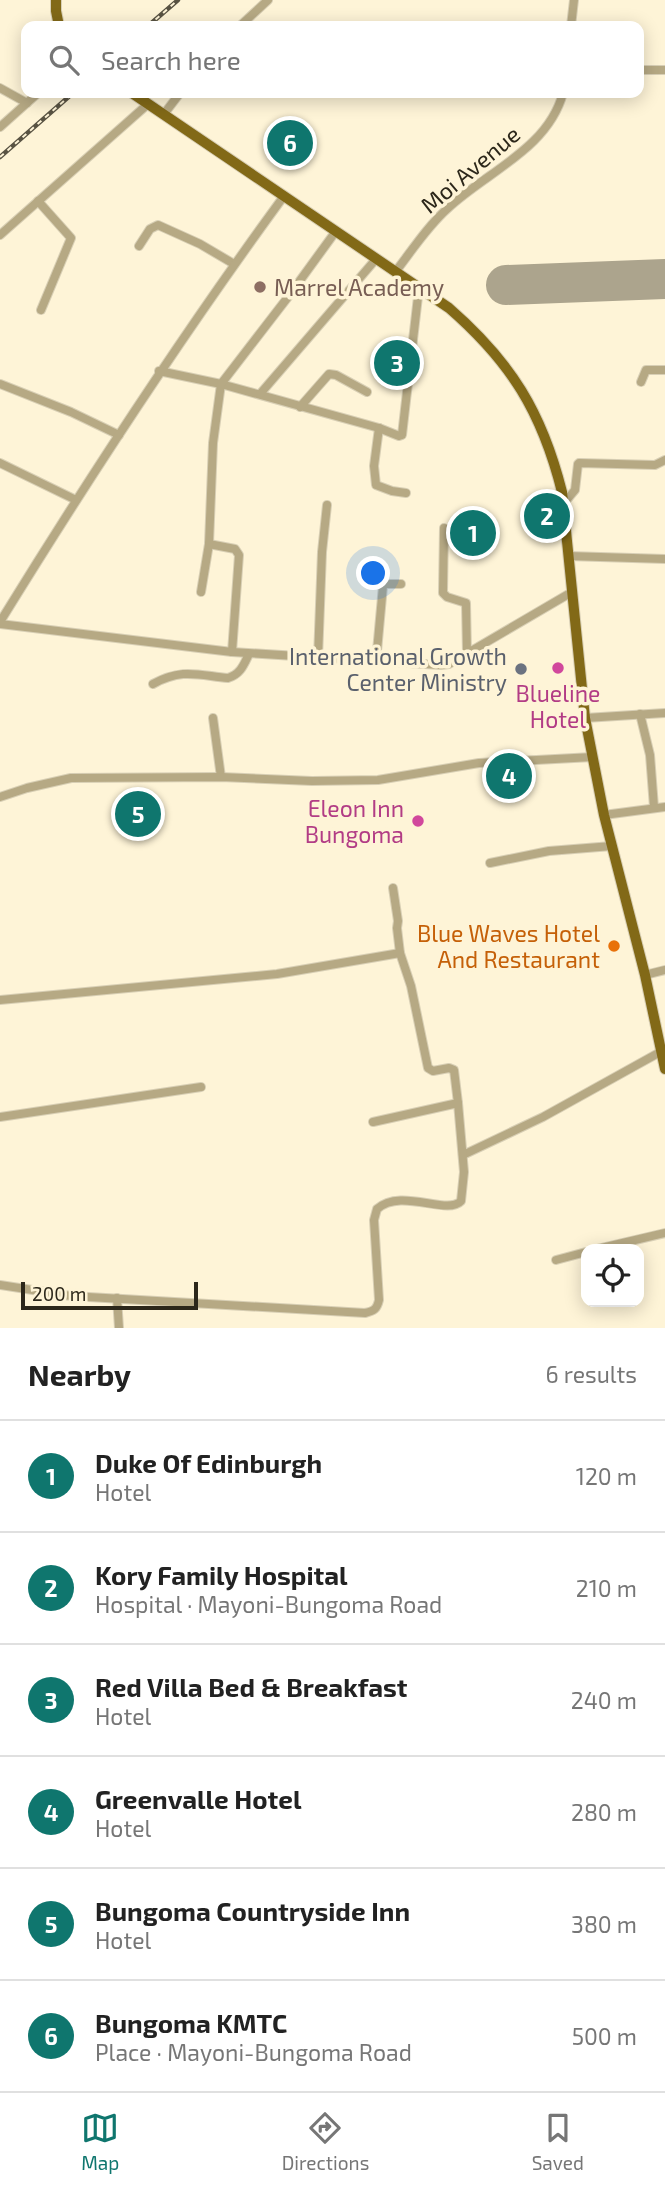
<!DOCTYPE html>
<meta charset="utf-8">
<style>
:root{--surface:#fff;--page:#f2f2f2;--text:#222;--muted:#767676;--line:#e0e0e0;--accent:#0f766e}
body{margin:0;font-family:"Exo 2",sans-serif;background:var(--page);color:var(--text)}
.controls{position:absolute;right:21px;bottom:21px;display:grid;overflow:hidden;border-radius:14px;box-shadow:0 4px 18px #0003}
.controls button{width:63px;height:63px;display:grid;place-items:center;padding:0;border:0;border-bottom:2px solid var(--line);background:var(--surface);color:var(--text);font:35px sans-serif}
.scale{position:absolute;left:21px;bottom:18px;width:177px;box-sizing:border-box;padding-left:7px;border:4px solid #2c271a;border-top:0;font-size:19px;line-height:24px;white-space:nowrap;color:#2c271a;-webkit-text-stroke:5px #fef4d7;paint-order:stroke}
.you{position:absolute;left:374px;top:574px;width:24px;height:24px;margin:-18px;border:5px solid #fff;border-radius:50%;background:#1a73e8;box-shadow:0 0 0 10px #1a73e833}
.badge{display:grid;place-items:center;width:46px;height:46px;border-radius:50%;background:var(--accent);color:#fff;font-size:23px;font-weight:700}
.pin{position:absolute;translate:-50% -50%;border:4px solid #fff;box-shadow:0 2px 7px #0006}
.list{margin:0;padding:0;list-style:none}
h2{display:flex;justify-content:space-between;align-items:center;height:91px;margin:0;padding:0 28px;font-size:30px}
h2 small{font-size:23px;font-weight:400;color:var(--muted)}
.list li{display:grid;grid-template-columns:46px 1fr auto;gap:21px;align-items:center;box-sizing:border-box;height:112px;padding:0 28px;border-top:2px solid var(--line)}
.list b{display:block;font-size:26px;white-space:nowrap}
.list p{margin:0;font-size:23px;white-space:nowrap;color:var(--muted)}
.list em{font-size:23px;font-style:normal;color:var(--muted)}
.icon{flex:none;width:38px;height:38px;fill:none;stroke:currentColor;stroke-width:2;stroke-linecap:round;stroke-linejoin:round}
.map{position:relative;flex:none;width:665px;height:1328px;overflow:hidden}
.search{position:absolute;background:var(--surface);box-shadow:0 4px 18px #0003;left:21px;right:21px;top:21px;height:77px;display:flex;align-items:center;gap:18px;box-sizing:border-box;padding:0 24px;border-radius:14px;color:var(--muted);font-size:26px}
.sheet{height:763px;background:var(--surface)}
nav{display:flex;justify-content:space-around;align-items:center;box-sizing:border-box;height:98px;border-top:2px solid var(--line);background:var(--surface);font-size:19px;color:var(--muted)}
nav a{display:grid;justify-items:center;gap:4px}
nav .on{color:var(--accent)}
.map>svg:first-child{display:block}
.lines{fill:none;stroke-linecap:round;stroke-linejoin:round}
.runway{stroke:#aca48d;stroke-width:40}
.minor-casing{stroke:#d8cfb5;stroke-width:10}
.major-casing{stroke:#d8cfb5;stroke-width:12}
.minor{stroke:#b6a984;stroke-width:8}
.major{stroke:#826917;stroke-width:10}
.rail-casing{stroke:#595343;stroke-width:4.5}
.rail{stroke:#fef4d7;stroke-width:2;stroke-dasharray:5;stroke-linecap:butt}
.education-dot{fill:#8d6e63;stroke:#fef4d7;stroke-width:2.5}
.hotel-dot{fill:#d1479c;stroke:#fef4d7;stroke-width:2.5}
.worship-dot{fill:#6b7280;stroke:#fef4d7;stroke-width:2.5}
.food-dot{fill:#e8710a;stroke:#fef4d7;stroke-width:2.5}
.labels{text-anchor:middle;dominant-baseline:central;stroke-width:7;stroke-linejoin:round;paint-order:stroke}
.street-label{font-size:23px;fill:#2c271a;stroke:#fef4d7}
.education-label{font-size:23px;fill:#785e54;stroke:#fef4d7;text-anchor:start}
.worship-label{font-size:23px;fill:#5b616d;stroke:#fef4d7;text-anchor:end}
.hotel-label{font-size:23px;fill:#b23c85;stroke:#fef4d7}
.food-label{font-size:23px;fill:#c56008;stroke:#fef4d7;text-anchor:end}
</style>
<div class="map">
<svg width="665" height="1328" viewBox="0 0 665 1328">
<rect width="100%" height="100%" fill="#fef4d7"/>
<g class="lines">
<path class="runway" d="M506,285l159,-6"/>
<g class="minor-casing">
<g id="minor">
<path d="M240,26l28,-26"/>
<path d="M571,26l3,-26"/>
<path d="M639,70h26"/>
<path d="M0,88l27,15"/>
<path d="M164,114l16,-21"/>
<path d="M0,127l38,-34"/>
<path d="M38,201l33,37 -30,72"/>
<path d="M0,235l148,-131"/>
<path d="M139,246l11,-17 8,-4 42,19 34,20"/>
<path d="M396,271c17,-22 31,-44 51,-62 39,-37 101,-60 116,-116"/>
<path d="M159,371l62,13 158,44 20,8 3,-1 17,-147"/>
<path d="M641,382l5,-12h19"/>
<path d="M0,384l71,28 48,23"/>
<path d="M260,394l116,-135"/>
<path d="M300,407l29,-33 7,1 31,17"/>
<path d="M379,428l-5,38 2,19 16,6 14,2"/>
<path d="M0,463l76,37"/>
<path d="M564,503l11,-13 3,-26 1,-1 76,2 10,-5"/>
<path d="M444,528l-1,65 4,4 19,6 1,51"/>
<path d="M209,544l26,5 4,6 -7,97"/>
<path d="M568,556l97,3"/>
<path d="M201,592l8,-48 4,-101 8,-59 67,-87 48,-66"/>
<path d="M0,622c90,-146 183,-288 284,-426"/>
<path d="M0,624l232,28 209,13 8,-1 123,-72"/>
<path d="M318,658l4,-106 5,-47"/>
<path d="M376,662l7,-76 3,-2h15"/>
<path d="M153,684c29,-16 44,-9 75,-6 13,-4 16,-14 21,-24"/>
<path d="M640,714l10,41 4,52"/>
<path d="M213,718l8,59"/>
<path d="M585,718l80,-5"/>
<path d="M0,797l27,-9 44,-10 150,-1 91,4 66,-1 101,-17 114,-6"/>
<path d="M604,815l61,-8"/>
<path d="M490,863l59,-12 63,-5"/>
<path d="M645,975l20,-5"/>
<path d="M0,1000l277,-26 123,-21"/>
<path d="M0,1117l201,-30"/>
<path d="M373,1122l85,-19 -4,-33 -5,-2 -16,3 -5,-3 -17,-82 -11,-33 -3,-25 1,-7 -5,-33"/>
<path d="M463,1155l80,-38 119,-66 3,1"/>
<path d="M597,1249l68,-16"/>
<path d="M556,1260l30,-8"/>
<path d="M0,1285l71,11 294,17c9,-2 12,-4 14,-13l-5,-80 3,-11c24,-22 70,7 84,-8l3,-29 -6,-69"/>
<path d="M117,1298l2,30"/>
</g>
</g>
<g class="major-casing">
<g id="major">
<path d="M56,0v11l3,15"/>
<path d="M132,93l317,215c62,54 93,104 113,184l23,226 19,97 41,160 20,94"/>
</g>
</g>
<use href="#minor" class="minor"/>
<use href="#major" class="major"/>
<g class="rail-casing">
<g id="rail">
<path d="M148,26l30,-26"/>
<path d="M0,157l73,-64"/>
</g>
</g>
<use href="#rail" class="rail"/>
</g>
<circle class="education-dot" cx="260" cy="287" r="7"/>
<g class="hotel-dot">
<circle cx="558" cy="668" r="7"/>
<circle cx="418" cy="821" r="7"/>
</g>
<circle class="worship-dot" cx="521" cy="669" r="7"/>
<circle class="food-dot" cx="614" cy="946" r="7"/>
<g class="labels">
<g class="street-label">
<text transform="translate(470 169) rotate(-40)">Moi Avenue</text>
</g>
<g class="education-label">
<text x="274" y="287">Marrel Academy</text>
</g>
<g class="worship-label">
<text x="507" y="656">International Growth<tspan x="507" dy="26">Center Ministry</tspan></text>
</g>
<g class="hotel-label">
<text x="558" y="693">Blueline<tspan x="558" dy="26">Hotel</tspan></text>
<text x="404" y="808" text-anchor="end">Eleon Inn<tspan x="404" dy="26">Bungoma</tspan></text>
</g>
<g class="food-label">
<text x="600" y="933">Blue Waves Hotel<tspan x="600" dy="26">And Restaurant</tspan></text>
</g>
</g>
</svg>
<div class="controls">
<button><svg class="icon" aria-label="locate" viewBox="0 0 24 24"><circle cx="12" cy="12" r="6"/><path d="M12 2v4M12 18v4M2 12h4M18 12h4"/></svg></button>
</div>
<div class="scale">200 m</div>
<div class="you"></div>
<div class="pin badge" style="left:473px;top:533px">1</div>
<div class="pin badge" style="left:547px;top:516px">2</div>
<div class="pin badge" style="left:397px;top:363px">3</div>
<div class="pin badge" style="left:509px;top:776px">4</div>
<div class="pin badge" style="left:138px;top:814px">5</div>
<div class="pin badge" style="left:290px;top:143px">6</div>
<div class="search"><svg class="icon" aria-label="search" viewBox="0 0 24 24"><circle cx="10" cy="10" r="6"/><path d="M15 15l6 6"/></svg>Search here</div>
</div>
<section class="sheet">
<h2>Nearby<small>6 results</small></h2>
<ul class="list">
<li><span class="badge">1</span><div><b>Duke Of Edinburgh</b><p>Hotel</p></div><em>120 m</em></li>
<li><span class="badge">2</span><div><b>Kory Family Hospital</b><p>Hospital · Mayoni-Bungoma Road</p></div><em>210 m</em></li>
<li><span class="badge">3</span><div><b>Red Villa Bed &amp; Breakfast</b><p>Hotel</p></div><em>240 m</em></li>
<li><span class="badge">4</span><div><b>Greenvalle Hotel</b><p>Hotel</p></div><em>280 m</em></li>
<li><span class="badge">5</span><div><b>Bungoma Countryside Inn</b><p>Hotel</p></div><em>380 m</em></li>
<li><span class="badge">6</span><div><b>Bungoma KMTC</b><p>Place · Mayoni-Bungoma Road</p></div><em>500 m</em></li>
</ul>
</section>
<nav>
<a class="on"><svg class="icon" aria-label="map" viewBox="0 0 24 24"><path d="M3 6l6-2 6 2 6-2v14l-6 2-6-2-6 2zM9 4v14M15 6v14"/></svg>Map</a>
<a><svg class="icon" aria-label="directions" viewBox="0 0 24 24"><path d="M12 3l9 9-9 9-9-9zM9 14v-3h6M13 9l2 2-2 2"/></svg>Directions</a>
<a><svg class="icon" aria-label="saved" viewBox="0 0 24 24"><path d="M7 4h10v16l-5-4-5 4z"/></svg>Saved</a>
</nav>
